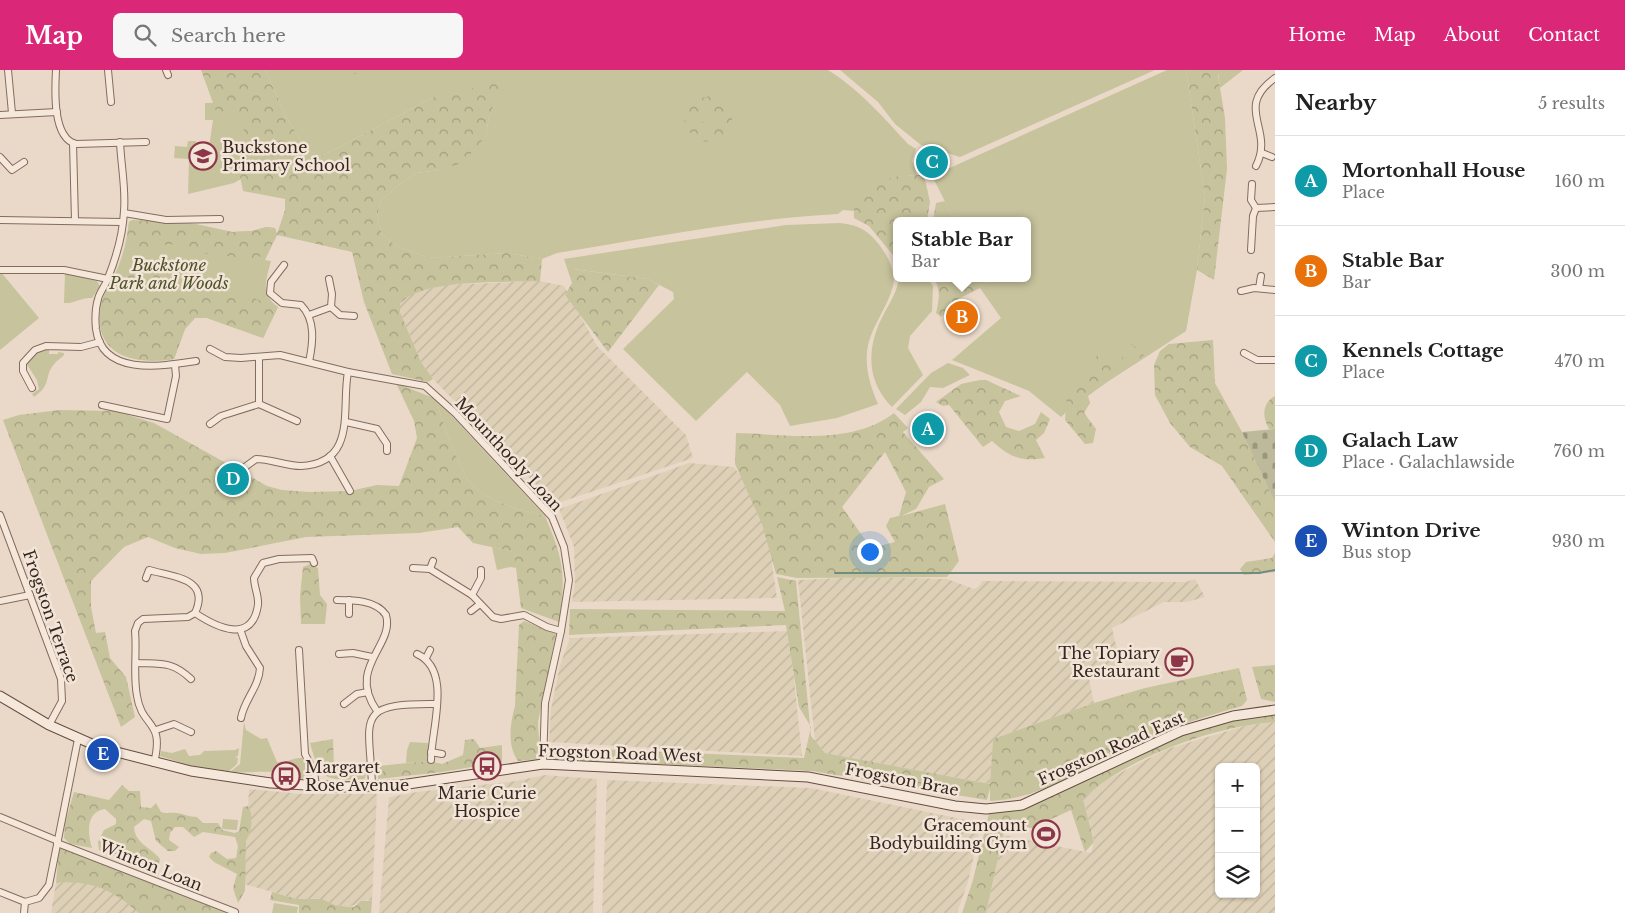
<!DOCTYPE html>
<meta charset="utf-8">
<style>
:root{--surface:#fff;--page:#f6f6f6;--text:#222;--muted:#767676;--line:#e0e0e0;--accent:#db2777}
body{margin:0;font-family:"Libre Baskerville",serif;background:var(--page);color:var(--text)}
.controls{position:absolute;right:15px;bottom:15px;display:grid;overflow:hidden;border-radius:8px;box-shadow:0 1px 4px #0004}
.controls button{width:45px;height:45px;display:grid;place-items:center;padding:0;border:0;border-bottom:1px solid var(--line);background:var(--surface);color:var(--text);font:25px sans-serif}
.you{position:absolute;left:869px;top:481px;width:18px;height:18px;margin:-12px;border:4px solid #fff;border-radius:50%;background:#1a73e8;box-shadow:0 0 0 8px #1a73e833}
.badge{display:grid;place-items:center;width:32px;height:32px;border-radius:50%;background:var(--accent);color:#fff;font-size:16px;font-weight:700}
.pin{position:absolute;translate:-50% -50%;border:2px solid #fff;box-shadow:0 1px 5px #0006}
.popup{position:absolute;left:893px;top:147px;width:138px;height:65px;box-sizing:border-box;display:grid;place-content:center;border-radius:8px;background:var(--surface);filter:drop-shadow(0 1px 4px #0005);font-size:16px;white-space:nowrap;color:var(--muted)}
.popup b{font-size:19px;color:var(--text)}
.popup::after{content:'';position:absolute;left:50%;top:100%;margin-left:-10px;border:10px solid transparent;border-top-color:var(--surface)}
.list{margin:0;padding:0;list-style:none}
h2{display:flex;justify-content:space-between;align-items:center;height:65px;margin:0;padding:0 20px;font-size:21px}
h2 small{font-size:16px;font-weight:400;color:var(--muted)}
.list li{display:grid;grid-template-columns:32px 1fr auto;gap:15px;align-items:center;box-sizing:border-box;height:90px;padding:0 20px;border-top:1px solid var(--line)}
.list b{display:block;font-size:19px;white-space:nowrap}
.list p{margin:0;font-size:16px;white-space:nowrap;color:var(--muted)}
.list em{font-size:16px;font-style:normal;color:var(--muted)}
.icon{flex:none;width:28px;height:28px;fill:none;stroke:currentColor;stroke-width:2;stroke-linecap:round;stroke-linejoin:round}
.map{position:relative;flex:none;width:1275px;height:843px;overflow:hidden}
header{display:flex;align-items:center;gap:30px;box-sizing:border-box;height:70px;padding:0 25px;background:var(--accent);color:#fff}
header strong{font-size:24px}
nav{display:flex;gap:28px;margin-inline-start:auto;font-size:18px}
.search{width:350px;height:45px;background:var(--page);display:flex;align-items:center;gap:12px;box-sizing:border-box;padding:0 18px;border-radius:8px;color:var(--muted);font-size:19px}
main{display:flex}
aside{flex:1;background:var(--surface)}
.map>svg:first-child{display:block}
.farmland{fill:url(#farmland-furrows);fill-rule:evenodd}
.green{fill:#c7c39d}
.forest{fill:url(#forest-crowns);fill-rule:evenodd}
.cemetery{fill:url(#cemetery-stones)}
.lines{fill:none;stroke-linecap:round;stroke-linejoin:round}
.stream{stroke:#708c7f;stroke-width:2}
.street-casing{stroke:#846b5f;stroke-width:8}
.secondary-casing{stroke:#664d42;stroke-width:11}
.street{stroke:#f5e8db;stroke-width:6}
.secondary{stroke:#f5e8db;stroke-width:9}
.labels{text-anchor:middle;dominant-baseline:central;stroke-width:5;stroke-linejoin:round;paint-order:stroke}
.poi-label{font-size:16px;fill:#362721;stroke:#f2e5d7;text-anchor:start}
.park-label{font-size:16px;font-style:italic;fill:#4e502a;stroke:#f2e5d7}
.street-label{font-size:16px;fill:#362721;stroke:#f2e5d7}
</style>
<header>
<strong>Map</strong>
<div class="search"><svg class="icon" aria-label="search" viewBox="0 0 24 24"><circle cx="10" cy="10" r="6"/><path d="M15 15l6 6"/></svg>Search here</div>
<nav><a>Home</a><a>Map</a><a>About</a><a>Contact</a></nav>
</header>
<main>
<div class="map">
<svg width="1275" height="843" viewBox="0 0 1275 843">
<defs>
<pattern id="farmland-furrows" width="10" height="10" patternUnits="userSpaceOnUse" patternTransform="scale(1.25)"><rect width="10" height="10" fill="#ded0b7"/><path d="M-1 1l2-2M0 10L10 0M9 11l2-2" fill="none" stroke="#bfb39d"/></pattern>
<pattern id="forest-crowns" width="20" height="18" patternUnits="userSpaceOnUse" patternTransform="scale(1.25)"><rect width="20" height="18" fill="#c7c39d"/><path d="M2 6a3 3 0 1 1 6 0M12 15a3 3 0 1 1 6 0" fill="none" stroke="#a29e80"/></pattern>
<pattern id="cemetery-stones" width="16" height="16" patternUnits="userSpaceOnUse" patternTransform="scale(1.25)"><rect width="16" height="16" fill="#bdba9b"/><path d="M2 7V4a2 2 0 0 1 4 0v3zM10 15v-3a2 2 0 0 1 4 0v3z" fill="#9a977e"/></pattern>
</defs>
<rect width="100%" height="100%" fill="#ead9c9"/>
<g class="farmland">
<path d="M540,211l24,5 33,60 89,89 7,23 -138,46 -122,-125 -12,-17 -21,-50v-8l6,-8 36,-11z"/>
<path d="M689,393l45,4 14,20 20,49 9,62 -205,4 3,-18 -1,-37 -15,-38z"/>
<path d="M862,507l85,2 27,10 5,-3 3,-5 204,1 9,-3 10,18 -18,5h-23l-52,26 9,38 -33,8 6,29 -101,36 -3,45 -165,-31 -10,-12 -17,-161z"/>
<path d="M789,561l13,125 -253,-14 2,-33 9,-44 10,-27z"/>
<path d="M1275,652v191h-289l17,-78 88,18 3,-12 -11,-42 19,-17 65,-33 81,-24zM1219,697h37v127h-37z"/>
<path d="M545,705l52,4 -4,134h-214l10,-116 28,-5 99,-11z"/>
<path d="M607,710l204,8 170,35 -13,59 -11,31h-355z"/>
<path d="M249,719l53,5h75l-5,107 -5,-1 -18,7 -14,-2 -13,-6h-25l-53,-15z"/>
<path d="M74,811l19,4 28,12 18,16h-88l5,-30z"/>
</g>
<g class="green">
<path d="M265,0h563c32,20 55,47 80,74l8,5 -4,12 5,14c-24,1 -59,7 -63,36l-11,-1 -5,4c-94,5 -188,24 -281,39l-15,6 -35,-6 -77,5 -34,-12 -14,-12 -5,-16 3,-16 17,-16 19,-13 24,-3 46,-34 3,-20 5,-16 -62,-2 -112,59 -14,-8 -19,-31z"/>
<path d="M840,0h315l-195,87 -39,-12 -26,-21 -17,-22z"/>
<path d="M1167,0h19l19,126 -8,74 -11,61 -105,68 -20,18 -32,-26 -77,-31 49,-42 -21,-30 7,-6 -2,-4h42v-57h-72l-23,-45z"/>
<path d="M1218,0h25l-23,18z"/>
<path d="M237,32l27,64 -30,17 -46,11 1,-35 -15,-1 1,-12 12,1 1,-6h8v6h13l4,-27h-8v-17z"/>
<path d="M133,150l62,4 37,8 20,-1 14,-4 9,1 2,7 -12,25 6,1c-5,19 -11,33 7,46l-15,31 -56,-20h-12l-10,11 -11,30c-39,6 -82,-3 -73,-54 2,-11 10,-21 14,-31 8,-17 12,-34 14,-52z"/>
<path d="M840,153c7,1 15,2 22,6 16,9 36,38 31,57 -5,20 -20,38 -25,59 -4,22 2,40 10,59l-41,14 -47,8 -10,-21 -33,-33 -51,49 -73,-72 51,-50 -1,-7 -25,-13 -74,-10 -2,14 -8,-24 222,-34z"/>
<path d="M0,201l39,47 -39,32z"/>
<path d="M65,203l32,8 3,5 -8,12c-11,-1 -18,6 -28,5z"/>
<path d="M899,208h28l6,8 -1,25 -22,25 -2,12 15,27 -31,32c-23,-23 -26,-53 -13,-83 6,-15 18,-29 20,-46z"/>
<path d="M44,280h5v4h9v-2l6,1v2c-2,3 -7,5 -9,8 -12,13 -2,21 -21,34l-2,-3 7,-5 -2,-9 -11,-17 9,-10z"/>
<path d="M948,293l15,5 7,7 -27,13 -13,-1 -9,15 -16,13 -9,-6 35,-36z"/>
<path d="M436,329l109,117c-21,-5 -64,-16 -76,-35 -11,-16 -28,-62 -33,-82z"/>
<path d="M492,477l22,5 3,16 -7,-1 -13,3z"/>
<path d="M244,652l2,8 15,9 6,-1 10,24c9,2 15,-5 25,-4l7,11 1,10c-9,2 -14,-3 -23,-5 -19,-5 -38,0 -57,-2l10,-8z"/>
<path d="M410,672l18,1v18l-22,2 1,-13z"/>
<path d="M239,678l-1,8 -3,1 3,1 -1,6 -9,8 -40,-7 -28,-9 1,-5 11,2 13,-4 4,7 11,-1 4,-4 31,-1z"/>
<path d="M223,749l15,1 -1,10 -15,-1z"/>
<path d="M274,833l24,4 -1,6h-25z"/>
</g>
<g class="forest">
<path d="M201,0h64l22,48 19,31 14,8 112,-59 72,-18 -15,36 -3,20 -12,14 -12,13 -22,7 -24,3 -19,13 -17,16 -3,16 5,16 14,12 34,12 77,-5 35,6 -2,22c-34,2 -119,-3 -140,23v8l21,50 12,17 -5,3 -36,-8 -28,-72 -12,-50 -75,-17 -10,19 -14,5 -52,-6 -16,-7 -15,-2 -24,3 -20,-2 3,-23 4,-2 62,4 37,8 20,-1 14,-4 9,1 2,6 8,-24v-11l-42,-8 -3,-15 11,-20 -10,-36 -25,-9z"/>
<path d="M332,0h45c-5,1 -13,0 -17,2 -11,4 -18,6 -28,-2z"/>
<path d="M1186,0h39l-7,5 7,43 2,51 -13,111 -17,-10 8,-74z"/>
<path d="M714,25l14,6 5,23 -9,15 -22,3c-17,-12 -21,-18 -14,-38l9,-5zM709,43l11,5 -3,11h-11l-5,-10z"/>
<path d="M924,105l6,27 -3,19h-30v39l-28,-34 -15,-8c-2,-39 41,-43 70,-43z"/>
<path d="M945,131l10,20h-22l3,-18z"/>
<path d="M573,199l75,10 11,6 -51,67 -43,-57 7,-12z"/>
<path d="M137,202l30,2 36,13 39,7 36,13 -15,31 -56,-20h-12l-10,11 -11,30c-39,6 -83,-3 -73,-54 3,-11 9,-22 15,-32z"/>
<path d="M934,208h51l2,4 -7,6 -20,10 -19,19 -5,-4c3,-13 5,-23 -2,-35z"/>
<path d="M1213,270l2,43 27,49 33,71v39l-53,-76 -32,-19 -20,-24 -15,-28 -1,-30 6,-14 9,-7z"/>
<path d="M1132,274l12,11 -56,41 2,7 -6,10 12,16 -3,14 -8,1 -20,-24 2,-26c20,-11 21,-14 24,-36l10,-3 12,6h7z"/>
<path d="M980,310h6l35,16 -16,5 -6,11 7,15 13,4 16,-7 6,-12 9,7 -6,14 -8,7 9,18c-25,4 -35,-1 -53,-17l-9,6 -34,-42 -6,1 -7,-4 25,-18z"/>
<path d="M396,313l40,16c5,20 22,66 33,82 12,19 55,30 76,35 19,45 21,58 14,106l-38,-14 -7,-56 -41,-9 -15,-16 -39,6 -113,4 -81,16 -24,1 -26,-6 -27,-11 -24,10 -33,34v26l5,26 9,-1 5,26 16,19 9,40 -14,10 -118,-307 16,-5 40,-5 56,1 39,12 113,63 15,4 27,2 41,-1 27,-6 22,1 18,-48 -3,-17z"/>
<path d="M1275,326v33h-6c-7,-12 -7,-26 6,-33z"/>
<path d="M894,343l14,15 -5,4 41,47 -15,8 -13,22 -15,7 44,-12 14,57 -12,16 -150,1 -21,-4 -14,-50 -27,-60 1,-31c50,1 116,13 158,-20zM885,382l21,40 -7,24 -9,2 -4,8 9,16 -24,6 -29,-41z"/>
<path d="M1275,483v19l-31,3 -4,-6 6,-7 26,-4z"/>
<path d="M310,494l8,4 2,27 7,9 -2,20h-24l-1,-28 3,-29z"/>
<path d="M777,507l19,4 15,155 14,17 165,31 3,-45 101,-36 51,-15 94,-20 8,32 -5,6c-35,10 -71,21 -104,36 -48,22 -95,57 -148,59v-13l-3,12 -175,-29 -262,-12 -1,-12 255,11 7,-31 -12,-20 -13,-82 -217,10 1,-26 215,2z"/>
<path d="M524,551l32,13 -18,88 2,37 -22,2c-11,-15 -8,-38 -3,-55l4,-81z"/>
<path d="M1275,595v37l-14,-3 -9,-32z"/>
<path d="M1275,640v12c-58,3 -150,36 -192,77l11,43 -9,10 -14,-42 -39,18 -27,-2 -19,87h-24l11,-33 17,-71 22,-2 156,-71z"/>
<path d="M333,669l1,28 11,7 14,-2 5,-4 4,2 -4,10c-39,-1 -43,3 -54,-37z"/>
<path d="M474,669l6,9 22,-3v17l-60,10 -64,7v-13l50,-5 14,3 21,-9 2,-15z"/>
<path d="M122,715l7,6h11l1,16 10,1 5,-5 5,9c6,2 10,0 16,1 7,1 12,4 20,4l6,6h15l4,7 13,3 4,-2 4,-24 5,-1c6,10 4,25 -2,35l-1,50 -7,12 -5,-15 4,-14 -23,-12 -5,-5 2,-4 5,-2 11,8 9,-1 2,-12 -3,-9 -32,-5 -9,5 -11,-10h-8l-5,6 -1,7 10,7 -4,4h-7l-12,-10 -5,-20 -7,-2 -10,8c1,17 17,20 26,32l-3,12 2,3 17,2 5,6 -2,2 -80,-34 -1,-8 6,-12 12,-6v-5l-11,-10c-20,3 -17,25 -13,39l-22,-4 -6,-6 1,-15 9,-31 35,8z"/>
<path d="M63,777l168,66h-92c-25,-22 -49,-34 -83,-30l3,-35z"/>
<path d="M272,822l25,7h25l13,6 14,2h5l7,-6h11l-1,12h-72v-8l-29,-5z"/>
</g>
<path class="cemetery" d="M1275,359v74l-33,-71z"/>
<g class="lines">
<path class="stream" d="M835,503h424l16,-3"/>
<g class="street-casing">
<g id="street">
<path d="M8,0l4,43"/>
<path d="M56,0c-1,19 -4,68 20,74l70,-2"/>
<path d="M108,0l3,32"/>
<path d="M166,0l2,5"/>
<path d="M0,45l57,-3"/>
<path d="M120,72c1,23 6,47 4,69 -1,22 -8,47 -16,67 -2,7 -8,13 -10,21 -3,10 -3,20 -2,30 6,48 67,37 100,32"/>
<path d="M73,73l2,78"/>
<path d="M1262,83l10,4"/>
<path d="M0,87l12,13 12,-8"/>
<path d="M1256,96c19,-37 -23,-58 19,-88"/>
<path d="M1256,138l19,-1"/>
<path d="M124,143l42,7 54,-1"/>
<path d="M0,150l122,2"/>
<path d="M1251,180l2,-34 3,-8 -5,-8 1,-16"/>
<path d="M284,195l-13,17 -1,11 12,10 19,2c15,15 12,38 8,57"/>
<path d="M1,200h63l44,9"/>
<path d="M1259,218l2,-12"/>
<path d="M1241,221l13,-3 21,2"/>
<path d="M331,237l9,8 14,1"/>
<path d="M309,245l22,-8 1,-13 -3,-15"/>
<path d="M210,279l15,8 16,1 39,-3 68,17 77,14 30,27 97,104 12,30 5,33 -8,51 -16,72 -2,61"/>
<path d="M1244,283l13,7h18"/>
<path d="M259,287v47"/>
<path d="M32,318l-9,-17v-8l12,-13 11,-4 35,1 19,-5"/>
<path d="M102,335l65,14 9,-43 -1,-11"/>
<path d="M346,352l31,7 10,15v7"/>
<path d="M210,354l11,-8 38,-12 38,17"/>
<path d="M330,386l20,35"/>
<path d="M245,397l11,-8c15,0 30,7 45,7 57,-3 40,-58 47,-94"/>
<path d="M0,445l61,164 1,22 -13,24"/>
<path d="M413,498l17,1 42,26 21,22 8,2 23,-4 23,12 14,4"/>
<path d="M430,499l3,-8"/>
<path d="M146,508l3,-8c24,7 62,8 46,43l-7,4 -45,2 -5,4 -3,8c2,21 -2,44 2,65 5,33 28,23 17,67"/>
<path d="M472,525l9,-17v-8"/>
<path d="M337,530c16,0 39,0 49,15 9,31 -40,52 -9,96"/>
<path d="M349,530v14"/>
<path d="M0,531l30,-6"/>
<path d="M471,541l9,-7"/>
<path d="M195,543c21,14 57,32 63,-8 1,-9 -4,-18 -4,-27l9,-15 16,-4 33,-1 2,5"/>
<path d="M240,559l6,17 14,22c-1,19 -16,32 -19,50"/>
<path d="M299,580l6,104 9,18 2,14"/>
<path d="M339,584l14,-1 19,4"/>
<path d="M417,584c36,16 14,76 14,106"/>
<path d="M426,588l4,-8"/>
<path d="M137,593c24,1 35,-2 54,16"/>
<path d="M344,634l13,-10 11,-2"/>
<path d="M156,660l18,-6 17,8"/>
<path d="M431,682l11,2"/>
<path d="M372,716c-2,-67 -20,-83 64,-82"/>
<path d="M0,747l58,24"/>
<path d="M57,773l178,69"/>
<path d="M0,822l25,10 14,-4 10,-13 29,-146"/>
<path d="M24,843l1,-11"/>
</g>
</g>
<g class="secondary-casing">
<path id="secondary" d="M0,626l49,29 52,23 90,23 80,12 71,4 59,-2 142,-21 265,13 147,29 31,3 36,-4 159,-74 52,-15 42,-6"/>
</g>
<use href="#street" class="street"/>
<use href="#secondary" class="secondary"/>
</g>
<defs>
<g id="school-ring" transform="scale(1.4375)"><circle r="9.5" fill="#f2e5d7" stroke="#8c3648" stroke-width="1.5"/><path d="M0-5L7-2L0 1L-7-2ZM-4 1L0 2.5L4 1V4Q0 6-4 4Z" fill="#8c3648"/></g>
<g id="cafe-ring" transform="scale(1.4375)"><circle r="9.5" fill="#f2e5d7" stroke="#8c3648" stroke-width="1.5"/><path d="M-5.5-4.5H6V0H3Q3 3.5 0 3.5H-2.5Q-5.5 3.5-5.5 0ZM3-3.2v2h1.7v-2ZM-6 4.5H4V6H-6Z" fill="#8c3648"/></g>
<g id="bus-ring" transform="scale(1.4375)"><circle r="9.5" fill="#f2e5d7" stroke="#8c3648" stroke-width="1.5"/><path d="M-5-6H5V4H4V6H2V4H-2V6H-4V4H-5ZM-3.5-4V0h7V-4ZM-3.5 1.2v1.5H-2V1.2ZM2 1.2v1.5H3.5V1.2Z" fill="#8c3648"/></g>
<g id="stadium-ring" transform="scale(1.4375)"><circle r="9.5" fill="#f2e5d7" stroke="#8c3648" stroke-width="1.5"/><path d="M0-5a6.5 5 0 1 0 0 10a6.5 5 0 1 0 0-10ZM-3.5-1.8h7v3.6h-7Z" fill="#8c3648"/></g>
</defs>
<g fill-rule="evenodd">
<use href="#school-ring" x="203" y="86"/>
<use href="#cafe-ring" x="1179" y="592"/>
<use href="#bus-ring" x="487" y="696"/>
<use href="#bus-ring" x="286" y="706"/>
<use href="#stadium-ring" x="1046" y="764"/>
</g>
<g class="labels">
<g class="poi-label">
<text x="222" y="77">Buckstone<tspan x="222" dy="18">Primary School</tspan></text>
<text x="1160" y="583" text-anchor="end">The Topiary<tspan x="1160" dy="18">Restaurant</tspan></text>
<text x="305" y="697">Margaret<tspan x="305" dy="18">Rose Avenue</tspan></text>
<text x="487" y="723" text-anchor="middle">Marie Curie<tspan x="487" dy="18">Hospice</tspan></text>
<text x="1027" y="755" text-anchor="end">Gracemount<tspan x="1027" dy="18">Bodybuilding Gym</tspan></text>
</g>
<g class="park-label">
<text x="169" y="195">Buckstone<tspan x="169" dy="18">Park and Woods</tspan></text>
</g>
<g class="street-label">
<text transform="translate(509 384) rotate(47)">Mounthooly Loan</text>
<text transform="translate(51 546) rotate(71)">Frogston Terrace</text>
<text transform="translate(1111 678) rotate(-24)">Frogston Road East</text>
<text transform="translate(620 683) rotate(2)">Frogston Road West</text>
<text transform="translate(902 709) rotate(11)">Frogston Brae</text>
<text transform="translate(151 795) rotate(22)">Winton Loan</text>
</g>
</g>
</svg>
<div class="controls">
<button>+</button>
<button>−</button>
<button><svg class="icon" aria-label="layers" viewBox="0 0 24 24"><path d="M12 4l9 5-9 5-9-5zM3 14l9 5 9-5"/></svg></button>
</div>
<div class="you"></div>
<div class="pin badge" style="left:928px;top:359px;background:#0f9aa8">A</div>
<div class="pin badge" style="left:962px;top:247px;background:#e8710a">B</div>
<div class="popup"><b>Stable Bar</b>Bar</div>
<div class="pin badge" style="left:932px;top:92px;background:#0f9aa8">C</div>
<div class="pin badge" style="left:233px;top:409px;background:#0f9aa8">D</div>
<div class="pin badge" style="left:103px;top:684px;background:#1a4fb4">E</div>
</div>
<aside>
<h2>Nearby<small>5 results</small></h2>
<ul class="list">
<li><span class="badge" style="background:#0f9aa8">A</span><div><b>Mortonhall House</b><p>Place</p></div><em>160 m</em></li>
<li><span class="badge" style="background:#e8710a">B</span><div><b>Stable Bar</b><p>Bar</p></div><em>300 m</em></li>
<li><span class="badge" style="background:#0f9aa8">C</span><div><b>Kennels Cottage</b><p>Place</p></div><em>470 m</em></li>
<li><span class="badge" style="background:#0f9aa8">D</span><div><b>Galach Law</b><p>Place · Galachlawside</p></div><em>760 m</em></li>
<li><span class="badge" style="background:#1a4fb4">E</span><div><b>Winton Drive</b><p>Bus stop</p></div><em>930 m</em></li>
</ul>
</aside>
</main>
